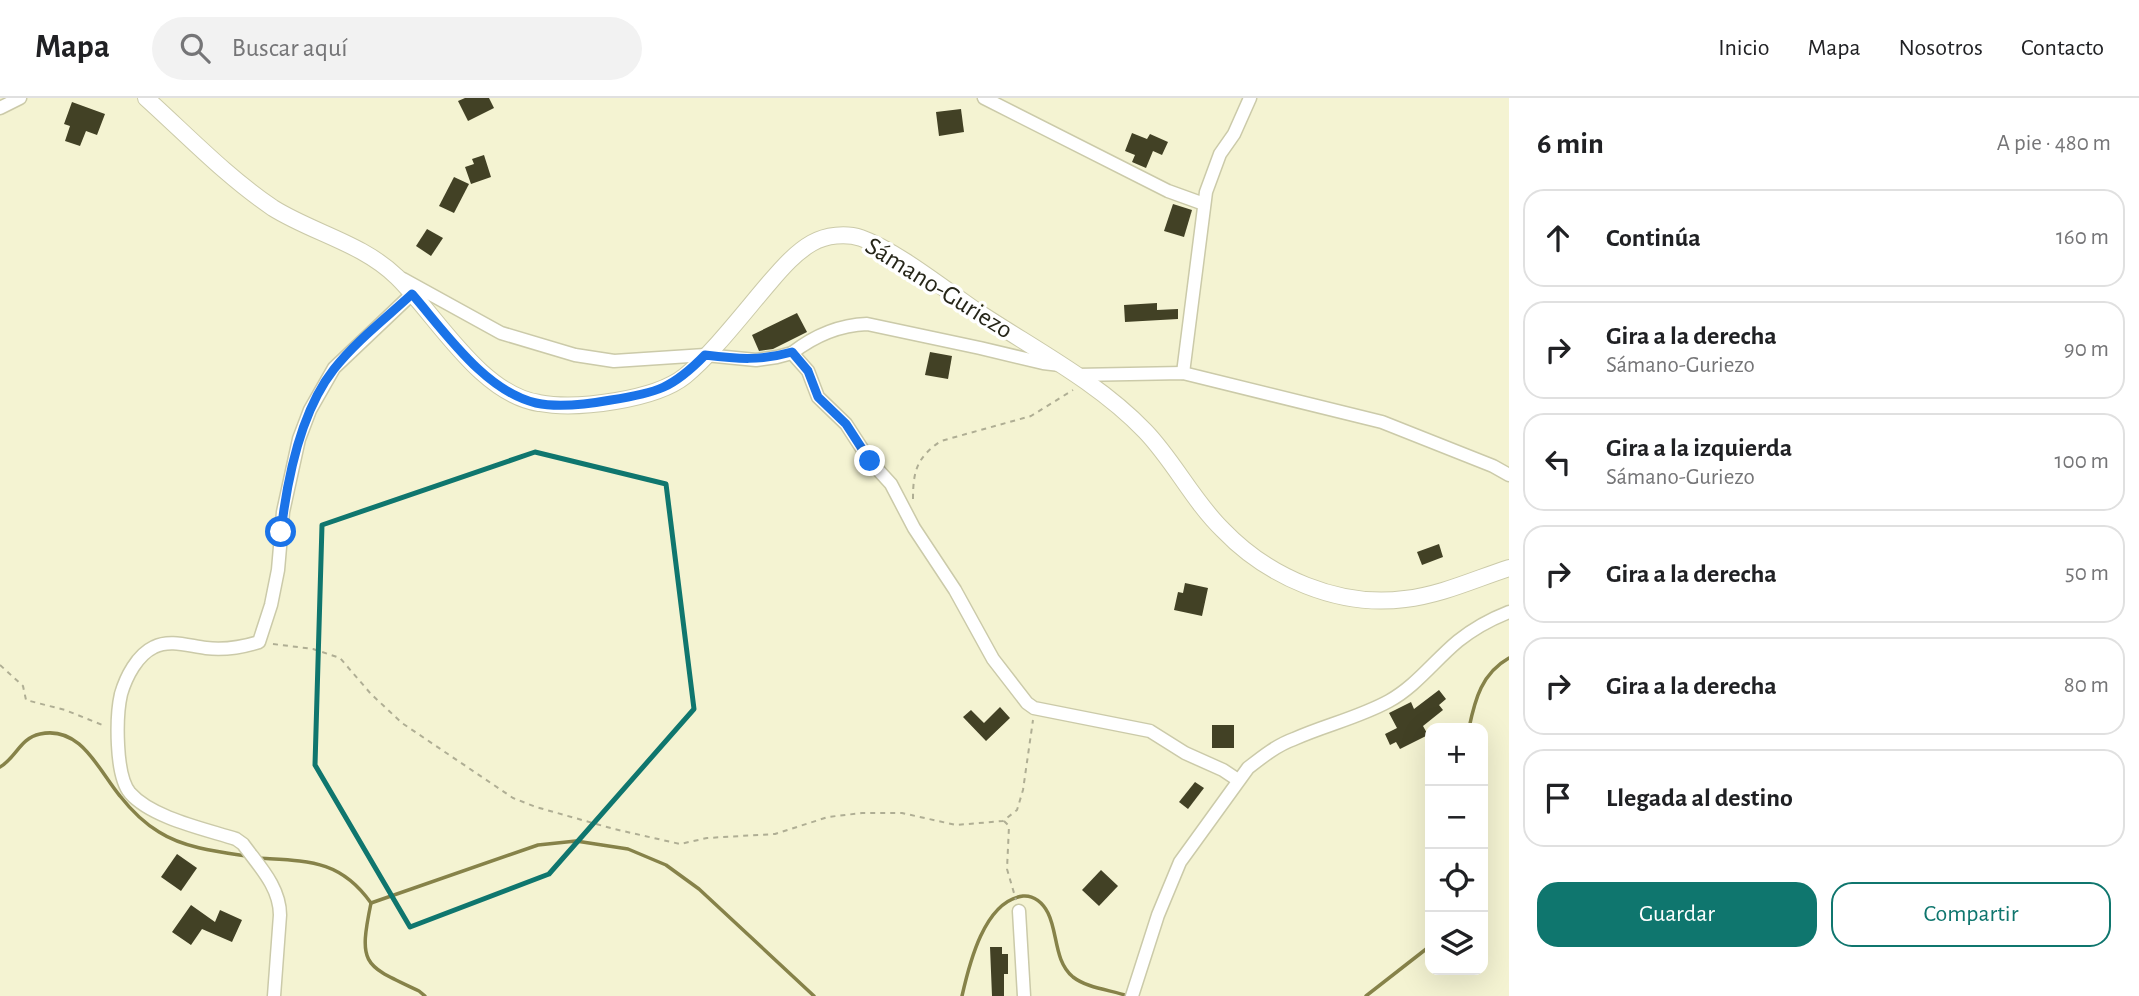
<!DOCTYPE html>
<html lang="es">
<meta charset="utf-8">
<style>
:root{--surface:#fff;--page:#f2f2f2;--text:#202124;--muted:#757577;--line:#e0e0e0;--accent:#0f766e}
body{margin:0;font-family:"Alegreya Sans",sans-serif;background:var(--page);color:var(--text)}
.controls{position:absolute;right:21px;bottom:21px;display:grid;overflow:hidden;border-radius:14px;box-shadow:0 7px 28px #0002}
.controls button{width:63px;height:63px;display:grid;place-items:center;padding:0;border:0;border-bottom:2px solid var(--line);background:var(--surface);color:var(--text);font:35px sans-serif}
.stop{position:absolute;width:21px;height:21px;margin:-16px;border:5px solid #1a73e8;border-radius:50%;background:#fff}
.stop.end{background:#1a73e8;border-color:#fff;box-shadow:0 2px 7px #0008}
.list{margin:0;padding:0;list-style:none}
h2{display:flex;justify-content:space-between;align-items:center;height:91px;margin:0;padding:0 28px;font-size:30px}
h2 small{font-size:23px;font-weight:400;color:var(--muted)}
.list li{display:grid;grid-template-columns:46px 1fr auto;gap:21px;align-items:center;box-sizing:border-box;height:98px;margin:0 14px 14px;padding:0 14px;border:2px solid var(--line);border-radius:21px}
.list b{display:block;font-size:26px;white-space:nowrap}
.list p{margin:0;font-size:23px;white-space:nowrap;color:var(--muted)}
.list em{font-size:23px;font-style:normal;color:var(--muted)}
.actions{display:flex;gap:14px;padding:21px 28px}
.actions a{flex:1;padding:16px 0;border:2px solid var(--accent);border-radius:21px;text-align:center;font-size:24px;color:var(--accent)}
.actions .main{background:var(--accent);color:#fff}
.icon{flex:none;width:38px;height:38px;fill:none;stroke:currentColor;stroke-width:2;stroke-linecap:round;stroke-linejoin:round}
.map{position:relative;flex:none;width:1509px;height:898px;overflow:hidden}
header{display:flex;align-items:center;gap:42px;box-sizing:border-box;height:98px;padding:0 35px;background:var(--surface);border-bottom:2px solid var(--line)}
header strong{font-size:33px}
nav{display:flex;gap:38px;margin-inline-start:auto;font-size:24px}
.search{width:490px;height:63px;background:var(--page);display:flex;align-items:center;gap:18px;box-sizing:border-box;padding:0 24px;border-radius:38px;color:var(--muted);font-size:26px}
main{display:flex}
aside{flex:1;background:var(--surface)}
.map>svg:first-child{display:block}
.lines{fill:none;stroke-linecap:round;stroke-linejoin:round}
.stream{stroke:#868249;stroke-width:3.5}
.building{fill:#424125}
.minor-casing{stroke:#cbcaa9;stroke-width:15}
.tertiary-casing{stroke:#cbcaa9;stroke-width:18}
.path{stroke:#afae94;stroke-width:2;stroke-dasharray:5 5;stroke-linecap:butt}
.minor{stroke:#fff;stroke-width:12}
.tertiary{stroke:#fff;stroke-width:16}
.route{stroke:#1a73e8;stroke-width:9}
.marked{fill:none;stroke:#0f766e;stroke-width:5;stroke-linejoin:round}
.labels{text-anchor:middle;dominant-baseline:central;stroke-width:7;stroke-linejoin:round;paint-order:stroke}
.street-label{font-size:26px;fill:#262619;stroke:#fff}
</style>
<header>
<strong>Mapa</strong>
<div class="search"><svg class="icon" aria-label="search" viewBox="0 0 24 24"><circle cx="10" cy="10" r="6"/><path d="M15 15l6 6"/></svg>Buscar aquí</div>
<nav><a>Inicio</a><a>Mapa</a><a>Nosotros</a><a>Contacto</a></nav>
</header>
<main>
<div class="map">
<svg width="1509" height="898" viewBox="0 0 1509 898">
<rect width="100%" height="100%" fill="#f4f3d2"/>
<g class="lines">
<g class="stream">
<path d="M1469,630c6,-29 13,-55 40,-70"/>
<path d="M0,669c16,-9 20,-29 40,-33 41,-9 59,37 80,62 11,14 24,27 39,36 25,16 60,20 88,24"/>
<path d="M258,760c49,3 82,1 113,45"/>
<path d="M371,805l167,-58 38,-4 52,8 38,16 33,24 115,107"/>
<path d="M371,805c-13,63 -7,62 48,88l6,5"/>
<path d="M962,898c7,-31 22,-95 61,-100 11,-1 20,7 25,17 10,20 6,48 25,64 14,11 38,13 55,19"/>
<path d="M1366,898l64,-50"/>
</g>
</g>
<g class="building">
<path d="M465,0h24l5,10 -26,13 -10,-20z"/>
<path d="M72,4l33,12 -8,21 -11,-4 -6,15 -15,-5 5,-15 -6,-2z"/>
<path d="M961,11l3,23 -25,4 -3,-24z"/>
<path d="M1132,35l15,6 3,-5 18,8 -6,13 -9,-4 -7,17 -14,-6 3,-7 -10,-4z"/>
<path d="M484,57l7,22 -20,7 -6,-17 9,-3 -2,-5z"/>
<path d="M454,79l15,7 -15,29 -15,-7z"/>
<path d="M1173,106l19,6 -8,27 -20,-6z"/>
<path d="M427,131l16,9 -12,18 -15,-10z"/>
<path d="M1157,205v7l21,-1v10l-53,3 -1,-17z"/>
<path d="M797,215l10,19 -34,17 -14,2 -7,-16z"/>
<path d="M930,254l22,4 -4,23 -23,-4z"/>
<path d="M1439,446l4,13 -21,8 -5,-13z"/>
<path d="M1185,485l23,5 -6,28 -28,-6 4,-18 5,1z"/>
<path d="M1439,592l7,9 -7,6 4,5 -20,16 5,9 -28,14 -4,-7 -6,3 -5,-11 12,-6 -8,-15 22,-11 3,7z"/>
<path d="M1000,609l10,11 -24,23 -23,-24 8,-7 13,13z"/>
<rect x="1212" y="627" width="22" height="23"/>
<path d="M1195,684l9,6 -16,21 -9,-7z"/>
<path d="M177,756l20,14 -16,23 -20,-14z"/>
<path d="M1101,772l17,16 -19,20 -17,-16z"/>
<path d="M191,807l24,17 5,-12 22,10 -10,22 -30,-13 -11,16 -19,-13z"/>
<path d="M990,849h12v7h6v20h-4v22h-12z"/>
</g>
<g class="lines">
<g class="minor-casing">
<g id="minor">
<path d="M984,0l184,93 36,13"/>
<path d="M0,10l20,-10"/>
<path d="M403,181l98,54 74,22 39,6 91,-6 51,5 21,-3 15,-4 16,18 10,26 28,27 24,37 21,23 23,44 41,62 38,69 34,44 7,5 116,23 35,22 38,17 15,10"/>
<path d="M792,255c22,-17 48,-28 75,-29l113,24 63,15 17,2"/>
<path d="M1183,275l23,-181 14,-38 14,-20 16,-36"/>
<path d="M1076,277l107,-2 199,49 111,44 16,9"/>
<path d="M1019,813l5,85"/>
<path d="M274,898l6,-81c0,-28 -21,-49 -37,-71l-7,-5c-31,-10 -84,-21 -106,-46 -15,-18 -14,-77 -9,-99 5,-17 16,-39 33,-47 16,-8 35,-1 52,1 17,2 37,-1 53,-6l12,-37 7,-35 5,-58 16,-73 11,-29 24,-42 78,-74"/>
<path d="M1132,898l26,-81 22,-53 68,-94c14,-11 29,-23 46,-29 31,-14 64,-21 95,-38 27,-15 45,-40 69,-60 15,-12 33,-22 51,-29"/>
</g>
</g>
<g class="tertiary-casing">
<path id="tertiary" d="M146,0c41,37 81,79 127,110 40,25 89,35 124,69 40,39 83,117 142,126 38,7 116,-3 146,-27 28,-23 60,-65 85,-94 12,-14 26,-30 42,-39 14,-8 34,-10 49,-5 34,12 82,50 114,72 57,38 122,71 170,121 29,30 48,70 78,99 45,47 116,78 182,69 36,-4 70,-20 104,-31"/>
</g>
<g class="path">
<path d="M913,401c0,-28 4,-42 28,-58l90,-25 42,-26"/>
<path d="M273,546l40,5 27,9 31,36 31,29 111,75 23,9 78,22 66,15 27,-6 68,-4 53,-17 34,-4h40l54,12 47,-4 14,-11 6,-20 10,-70"/>
<path d="M0,567l23,21 3,14 39,10 40,16"/>
<path d="M1004,723l5,5 -2,43 9,31"/>
</g>
<use href="#minor" class="minor"/>
<use href="#tertiary" class="tertiary"/>
</g>
<g class="lines">
<path class="route" d="M281,434c6,-52 20,-121 53,-163 22,-28 52,-51 78,-75 33,38 73,97 124,109 23,5 53,1 75,-3 46,-7 62,-12 94,-45 33,4 55,6 87,-3l16,19 10,26 28,27 24,37"/>
</g>
<path class="marked" d="M535,354l131,32 28,225 -145,165 -139,53 -95,-162 7,-240z"/>
<g class="labels">
<g class="street-label">
<text transform="translate(939 190) rotate(32)">Sámano-Guriezo</text>
</g>
</g>
</svg>
<div class="controls">
<button>+</button>
<button>−</button>
<button><svg class="icon" aria-label="locate" viewBox="0 0 24 24"><circle cx="12" cy="12" r="6"/><path d="M12 2v4M12 18v4M2 12h4M18 12h4"/></svg></button>
<button><svg class="icon" aria-label="layers" viewBox="0 0 24 24"><path d="M12 4l9 5-9 5-9-5zM3 14l9 5 9-5"/></svg></button>
</div>
<div class="stop" style="left:281px;top:434px"></div>
<div class="stop end" style="left:870px;top:363px"></div>
</div>
<aside>
<h2>6 min<small>A pie · 480 m</small></h2>
<ul class="list">
<li><svg class="icon" aria-label="ahead" viewBox="0 0 24 24"><path d="M12 20V5M6 11l6-6 6 6"/></svg><div><b>Continúa</b></div><em>160 m</em></li>
<li><svg class="icon" aria-label="right" viewBox="0 0 24 24"><path d="M7 20v-9h11M14 6l5 5-5 5"/></svg><div><b>Gira a la derecha</b><p>Sámano-Guriezo</p></div><em>90 m</em></li>
<li><svg class="icon" aria-label="left" viewBox="0 0 24 24"><path d="M17 20v-9H6M10 6l-5 5 5 5"/></svg><div><b>Gira a la izquierda</b><p>Sámano-Guriezo</p></div><em>100 m</em></li>
<li><svg class="icon" aria-label="right" viewBox="0 0 24 24"><path d="M7 20v-9h11M14 6l5 5-5 5"/></svg><div><b>Gira a la derecha</b></div><em>50 m</em></li>
<li><svg class="icon" aria-label="right" viewBox="0 0 24 24"><path d="M7 20v-9h11M14 6l5 5-5 5"/></svg><div><b>Gira a la derecha</b></div><em>80 m</em></li>
<li><svg class="icon" aria-label="arrive" viewBox="0 0 24 24"><path d="M6 21V4h12l-3 4 3 4H6"/></svg><div><b>Llegada al destino</b></div></li>
</ul>
<div class="actions"><a class="main">Guardar</a><a>Compartir</a></div>
</aside>
</main>
